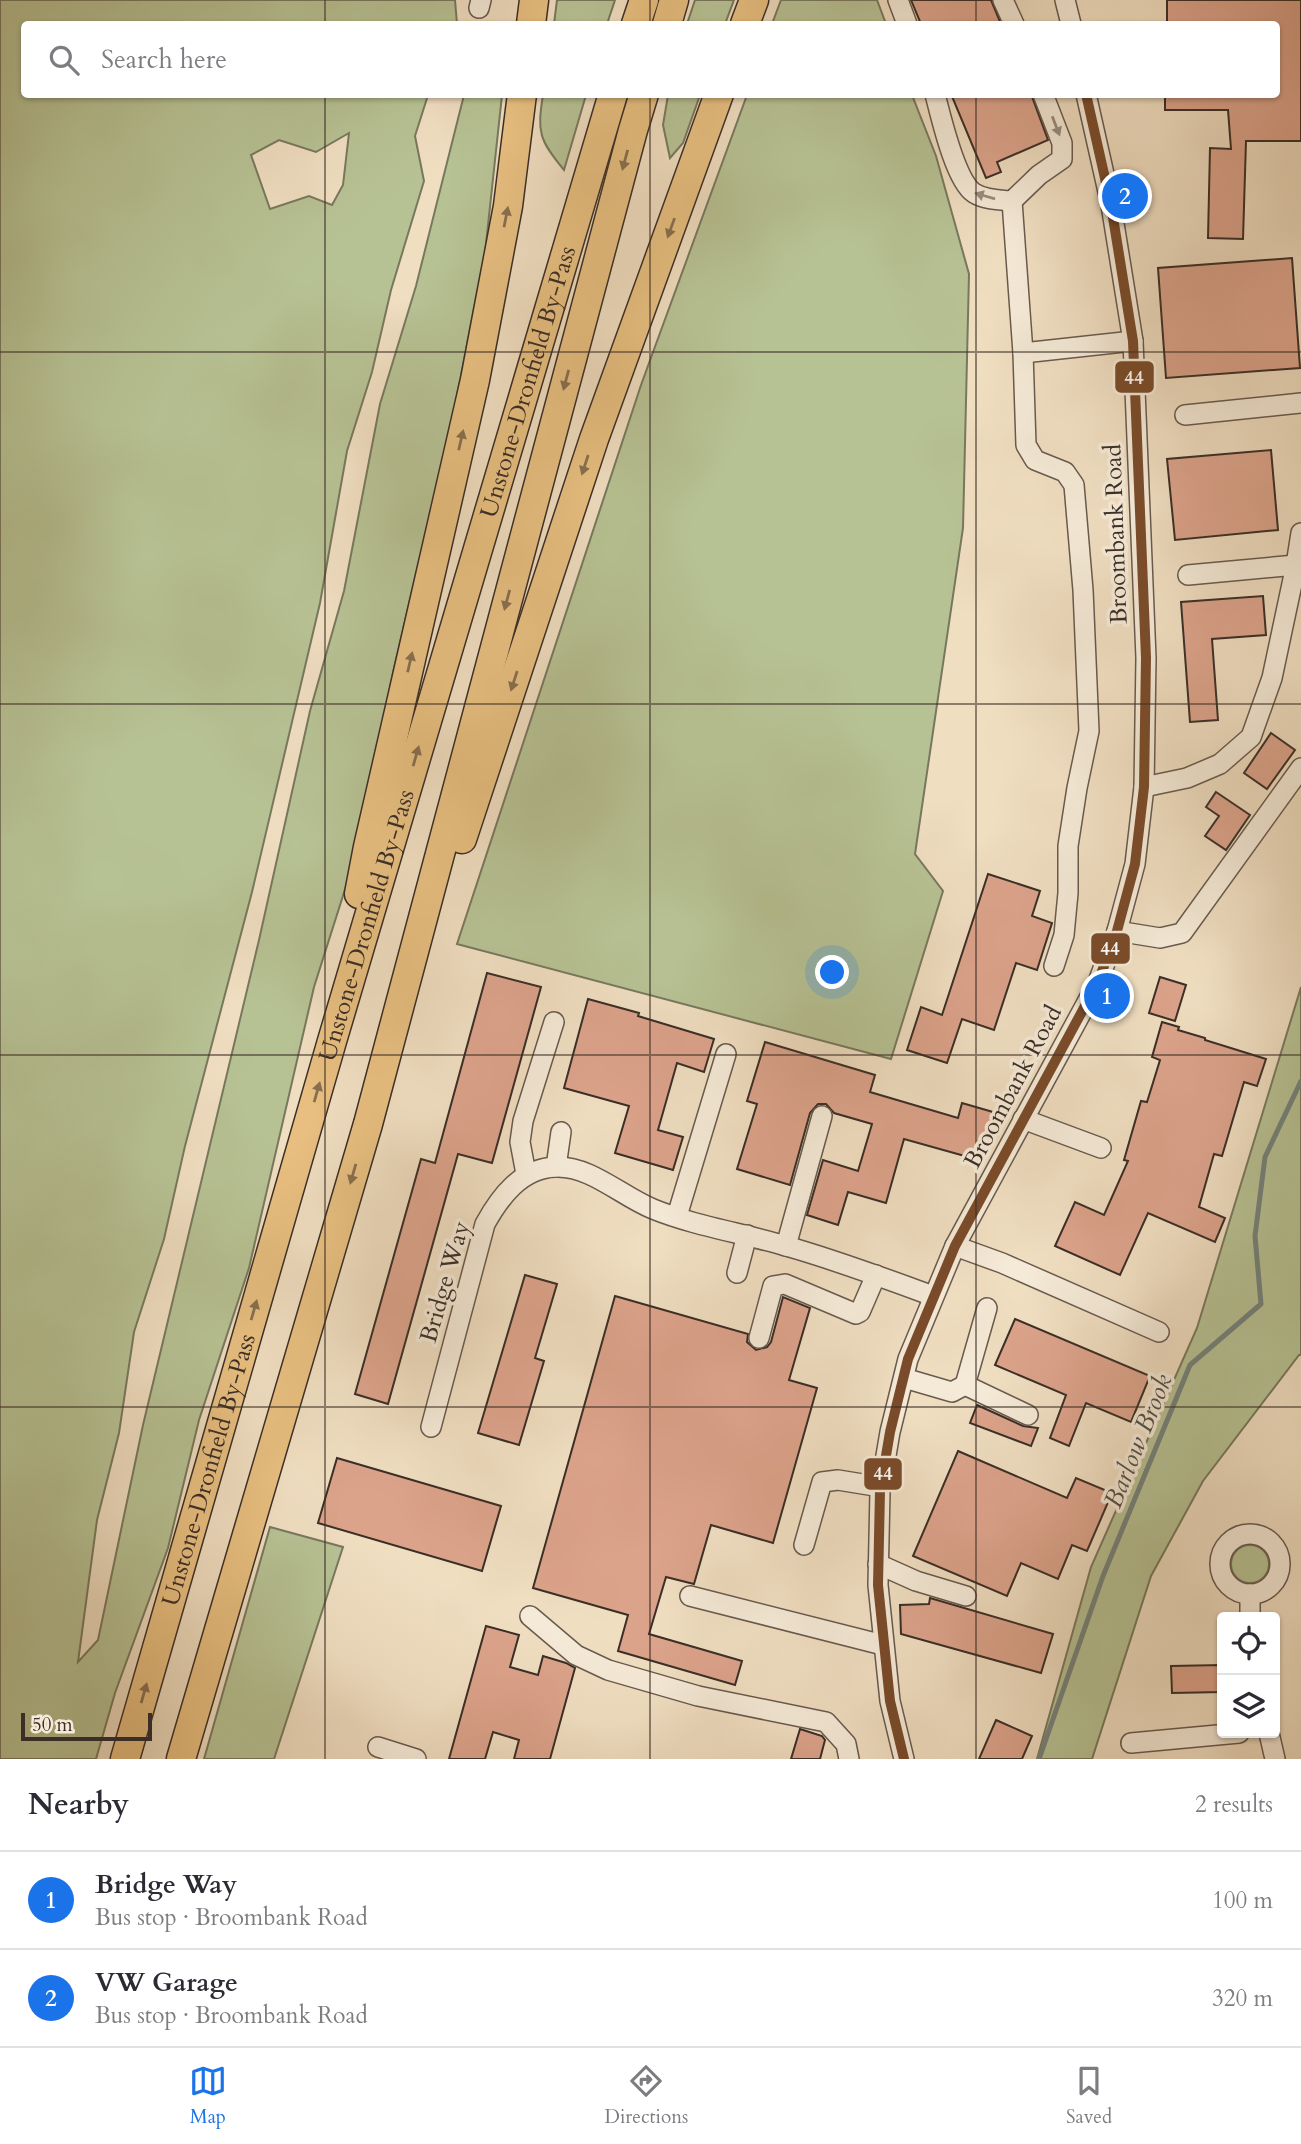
<!DOCTYPE html>
<meta charset="utf-8">
<style>
:root{--surface:#fff;--page:#f2f2f3;--text:#2b2b33;--muted:#7c7c81;--line:#e1e1e2;--accent:#1a73e8}
body{margin:0;font-family:Cardo,serif;background:var(--page);color:var(--text)}
.controls{position:absolute;right:21px;bottom:21px;display:grid;overflow:hidden;border-radius:7px;box-shadow:0 2px 5px #0004}
.controls button{width:63px;height:63px;display:grid;place-items:center;padding:0;border:0;border-bottom:2px solid var(--line);background:var(--surface);color:var(--text);font:35px sans-serif}
.scale{position:absolute;left:21px;bottom:18px;width:131px;box-sizing:border-box;padding-left:7px;border:4px solid #3a2e27;border-top:0;font-size:19px;line-height:24px;white-space:nowrap;color:#3a2e27;-webkit-text-stroke:5px #f5ead7;paint-order:stroke}
.you{position:absolute;left:833px;top:973px;width:24px;height:24px;margin:-18px;border:5px solid #fff;border-radius:50%;background:#1a73e8;box-shadow:0 0 0 10px #1a73e833}
.badge{display:grid;place-items:center;width:46px;height:46px;border-radius:50%;background:var(--accent);color:#fff;font-size:23px;font-weight:700}
.pin{position:absolute;translate:-50% -50%;border:4px solid #fff;box-shadow:0 2px 7px #0006}
.list{margin:0;padding:0;list-style:none}
h2{display:flex;justify-content:space-between;align-items:center;height:91px;margin:0;padding:0 28px;font-size:30px}
h2 small{font-size:23px;font-weight:400;color:var(--muted)}
.list li{display:grid;grid-template-columns:46px 1fr auto;gap:21px;align-items:center;box-sizing:border-box;height:98px;padding:0 28px;border-top:2px solid var(--line)}
.list b{display:block;font-size:26px;white-space:nowrap}
.list p{margin:0;font-size:23px;white-space:nowrap;color:var(--muted)}
.list em{font-size:23px;font-style:normal;color:var(--muted)}
.icon{flex:none;width:38px;height:38px;fill:none;stroke:currentColor;stroke-width:2;stroke-linecap:round;stroke-linejoin:round}
.map{position:relative;flex:none;width:1301px;height:1759px;overflow:hidden}
.search{position:absolute;background:var(--surface);box-shadow:0 2px 5px #0004;left:21px;right:21px;top:21px;height:77px;display:flex;align-items:center;gap:18px;box-sizing:border-box;padding:0 24px;border-radius:7px;color:var(--muted);font-size:26px}
.sheet{height:287px;background:var(--surface)}
nav{display:flex;justify-content:space-around;align-items:center;box-sizing:border-box;height:98px;border-top:2px solid var(--line);background:var(--surface);font-size:19px;color:var(--muted)}
nav a{display:grid;justify-items:center;gap:4px}
nav .on{color:var(--accent)}
.map>svg:first-child{display:block}
.green{fill:#b7c294;stroke:#78785e;stroke-width:2;fill-rule:evenodd}
.lines{fill:none;stroke-linecap:round;stroke-linejoin:round}
.stream{stroke:#74837c;stroke-width:5}
.building{fill:#dca38b;stroke:#3a2e27;stroke-width:2}
.minor-casing{stroke:#685a4e;stroke-width:22}
.highway-casing{stroke:#3a2e27;stroke-width:31}
.minor{stroke:#f5ead7;stroke-width:19}
.highway{stroke:#e8bf80;stroke-width:28}
.bus-1-casing{stroke:#f5ead7;stroke-width:16}
.bus-1{stroke:#7a4b2a;stroke-width:10}
.oneway{fill:#988c7f}
.oneway2{fill:#886f4f}
.grid{fill:none;stroke:#3a2e27;stroke-width:2;stroke-opacity:0.55}
.labels{text-anchor:middle;dominant-baseline:central;stroke-width:7;stroke-linejoin:round;paint-order:stroke}
.street-label{font-size:24px;fill:#3a2e27;stroke:#f5ead7}
.water-label{font-size:26px;font-style:italic;fill:#52524a;stroke:#f5ead7}
.line-badge{stroke:#f5ead7;stroke-width:2.5}
.badge-label{font-size:19px;text-anchor:middle;font-weight:bold;fill:#fff}
</style>
<div class="map">
<svg width="1301" height="1759" viewBox="0 0 1301 1759">
<rect width="100%" height="100%" fill="#f0dec1"/>
<filter id="stains"><feTurbulence type="fractalNoise" baseFrequency=".00286" numOctaves="4"/><feColorMatrix values="0 0 0 0 .2 0 0 0 0 .09 0 0 0 0 .02 0 0 0 .5 -.17"/></filter>
<radialGradient id="worn" r=".72"><stop offset=".6" stop-color="#630" stop-opacity="0"/><stop offset="1" stop-color="#630" stop-opacity=".3"/></radialGradient>
<g class="green">
<path d="M0,0h455l2,24h-433v70l404,1 -13,41 9,45 -33,109 -19,82 -25,79 -27,152 -68,289 -67,254 -21,93 -30,93 -15,101 -22,87 -19,142 20,-22 45,-215 116,-485 51,-229 34,-120 36,-187 36,-118 48,-191h38l-17,158 -32,163 -59,252 -39,190 -41,129 -65,281 -50,152 -31,128 -53,145 -19,66h-96zM349,133l-6,52 -11,20 -23,-9 -39,13 -19,-54 28,-15 37,12z"/>
<path d="M557,0h58l-8,24h-53z"/>
<path d="M695,0h39l-9,24h-38z"/>
<path d="M781,0h96l9,24h-114z"/>
<path d="M543,95h43l-22,75c-25,-30 -27,-38 -21,-75z"/>
<path d="M668,95h32l-17,48 -13,15 -7,-33z"/>
<path d="M747,95h165l24,61 33,118 -6,254 -48,326 28,37 -52,168 -434,-115 184,-559z"/>
<path d="M1301,987v368h-2l-96,126 -52,95 -59,183h-55l54,-192 106,-239z"/>
<path d="M270,1527l73,20 -69,212h-70z"/>
<circle cx="1250" cy="1564" r="19"/>
</g>
<g class="lines">
<path class="stream" d="M1039,1759l64,-183 87,-211 71,-61 -6,-68 10,-79 36,-76"/>
</g>
<g class="building">
<path d="M911,0h80l10,24h-80z"/>
<path d="M1167,0h134v141h-55l-3,98 -35,-1 2,-90 21,1 -3,-39h-63v-16h112v-70h-110z"/>
<path d="M951,94h80l17,46 -51,22 4,10 -15,6z"/>
<path d="M1292,258l8,110 -134,10 -8,-110z"/>
<path d="M1271,450l7,80 -103,10 -8,-81z"/>
<path d="M1263,596l3,39 -54,4 6,81 -28,2 -9,-120z"/>
<path d="M1271,733l24,17 -28,39 -23,-16z"/>
<path d="M1216,792l34,23 -24,35 -21,-14 14,-20 -13,-9z"/>
<path d="M988,874l52,17 -8,25 20,7 -15,47 -21,-7 -22,67 -32,-11 -15,44 -40,-13 14,-43 21,8z"/>
<path d="M487,973l54,14 -49,176 -34,-9 -70,250 -33,-10 66,-235 14,4z"/>
<path d="M1160,977l26,8 -11,36 -26,-8z"/>
<path d="M588,999l51,14 -1,3 76,23 -10,33 -27,-9 -19,67 25,7 -10,33 -58,-17 14,-47 -65,-18z"/>
<path d="M1162,1022l17,5 -1,3 27,8v2l61,19 -9,27 -13,-4 -22,74 -8,-2 -15,53 26,11 -10,24 -67,-29 -28,62 -65,-29 20,-44 29,13 24,-54 -4,-1 17,-59 6,1 13,-42 -8,-3z"/>
<path d="M765,1042l110,33 -5,17 88,26 4,-15 31,9 -14,48 -75,-21 -18,64 -38,-11 -10,33 -31,-10 16,-55 35,11 14,-47 -38,-11 -8,-9h-8l-8,9 -20,72 -53,-16 20,-65 -10,-3z"/>
<path d="M525,1275l32,9 -22,74 9,3 -25,84 -41,-12z"/>
<path d="M615,1296l133,38 -1,8 9,8 11,-3 4,-5 12,-45 27,11 -21,72 28,8 -44,155 -62,-18 -17,59 -28,-7 -17,57 93,27 -7,24 -117,-34 10,-36 -95,-27z"/>
<path d="M1015,1319l135,57 -19,46 -45,-19 -17,43 -19,-8 16,-43 -71,-30z"/>
<path d="M977,1405l46,21 15,2 -7,18 -61,-23z"/>
<path d="M958,1451l109,47 9,-20 36,15 -25,58 -15,-6 -14,34 -37,-16 -14,33 -94,-40z"/>
<path d="M337,1458l164,48 -19,65 -164,-48z"/>
<path d="M930,1598l123,36 -12,39 -140,-39 -1,-29 29,-1z"/>
<path d="M486,1626l33,9 -9,32 28,8 5,-19 23,7 9,5 -25,91h-36l5,-19 -26,-8 -8,27h-36z"/>
<path d="M1222,1665v27l-50,1 -1,-27z"/>
<path d="M996,1720l36,16 -10,23h-43z"/>
<path d="M800,1729l22,7 3,4 -5,19h-29z"/>
</g>
<g class="lines">
<g class="minor-casing">
<g id="minor">
<path d="M898,0l9,24"/>
<path d="M1003,0l11,24"/>
<path d="M1065,0l6,24"/>
<path d="M479,8l2,-8"/>
<path d="M935,94c6,23 20,86 39,99 11,7 26,7 38,8l27,-26 23,-16v-16l-19,-49"/>
<path d="M1012,201l11,152 3,92 9,15 30,12 9,13 9,105 6,141 -12,57 -9,58v47l-4,42 -10,31"/>
<path d="M1023,353l110,-12"/>
<path d="M1185,415l116,-12"/>
<path d="M1188,575l108,-10"/>
<path d="M1144,787l43,-9 33,-14 31,-27 21,-59 24,-113 5,-32"/>
<path d="M1117,931l43,7 22,-5 119,-165"/>
<path d="M1023,1119l78,29"/>
<path d="M556,1167l5,-35"/>
<path d="M526,1174l-6,-32 3,-21 31,-99"/>
<path d="M677,1216l49,-162"/>
<path d="M786,1246l36,-130"/>
<path d="M955,1246l47,17 157,69"/>
<path d="M737,1273l10,-38"/>
<path d="M759,1338l14,-52 12,-2 71,30 4,-2 16,-37"/>
<path d="M904,1378l48,14 13,-7 22,-77"/>
<path d="M965,1385l63,30"/>
<path d="M431,1427l54,-203c15,-27 36,-56 71,-57 35,-1 65,29 97,42 42,17 89,24 133,37 50,14 98,32 147,50"/>
<circle cx="1250" cy="1564" r="30"/>
<path d="M804,1545l18,-63 16,-2 43,7"/>
<path d="M878,1564l38,17 50,15"/>
<path d="M1250,1594v23"/>
<path d="M690,1596l193,49"/>
<path d="M530,1616l46,39 32,15 90,26 128,26 20,22 3,15"/>
<path d="M1269,1733l6,26"/>
<path d="M1131,1743l108,-10"/>
<path d="M378,1747l38,12"/>
<path d="M904,1759l-14,-58 -12,-116 2,-94 10,-59 18,-73 47,-113 143,-264 19,-51 18,-67 9,-77 2,-129 -13,-317 -22,-136 -25,-111"/>
</g>
</g>
<g class="highway-casing">
<g id="highway">
<path d="M531,24l3,-24"/>
<path d="M636,24l8,-24"/>
<path d="M667,24l7,-24"/>
<path d="M745,24l9,-24"/>
<path d="M462,839l132,-400 125,-345"/>
<path d="M359,894l9,-47 107,-467 33,-174 14,-112"/>
<path id="s1" d="M125,1759l207,-718 281,-947"/>
<path d="M181,1759l187,-635 265,-994 11,-36"/>
</g>
</g>
<use href="#minor" class="minor"/>
<use href="#highway" class="highway"/>
<g class="bus-1-casing">
<path id="bus-1" d="M904,1759l-14,-58 -12,-116 2,-94 10,-59 18,-73 47,-113 143,-264 19,-51 18,-67 9,-77 2,-129 -13,-317 -22,-136 -25,-111"/>
</g>
<use href="#bus-1" class="bus-1"/>
</g>
<defs><path id="oneway-solid" d="M-6-.8H1V-3.2L6.5 0L1 3.2V.8H-6Z" transform="scale(1.75)"/></defs>
<g class="oneway">
<use href="#oneway-solid" transform="translate(1056 126) rotate(69)"/>
<use href="#oneway-solid" transform="translate(985 196) rotate(-164)"/>
</g>
<g class="oneway2">
<use href="#oneway-solid" transform="translate(625 160) rotate(105)"/>
<use href="#oneway-solid" transform="translate(506 217) rotate(-79)"/>
<use href="#oneway-solid" transform="translate(671 228) rotate(110)"/>
<use href="#oneway-solid" transform="translate(566 380) rotate(105)"/>
<use href="#oneway-solid" transform="translate(461 440) rotate(-77)"/>
<use href="#oneway-solid" transform="translate(585 465) rotate(108)"/>
<use href="#oneway-solid" transform="translate(507 600) rotate(105)"/>
<use href="#oneway-solid" transform="translate(410 662) rotate(-77)"/>
<use href="#oneway-solid" transform="translate(514 681) rotate(108)"/>
<use href="#oneway-solid" transform="translate(416 756) rotate(-74)"/>
<use href="#oneway-solid" transform="translate(317 1092) rotate(-74)"/>
<use href="#oneway-solid" transform="translate(353 1174) rotate(106)"/>
<use href="#oneway-solid" transform="translate(254 1310) rotate(-74)"/>
<use href="#oneway-solid" transform="translate(144 1693) rotate(-74)"/>
</g>
<path class="grid" d="M325,0v24M650,0v24M976,0v24M325,94v1665M650,94v1665M976,94v1665M0,352h1301M0,704h1301M0,1055h1301M0,1407h1301"/>
<g class="labels">
<g class="street-label">
<text stroke="none"><textPath href="#s1" startOffset="1435">Unstone-Dronfield By-Pass</textPath></text>
<text transform="translate(1116 534) rotate(-92)">Broombank Road</text>
<text stroke="none"><textPath href="#s1" startOffset="868">Unstone-Dronfield By-Pass</textPath></text>
<text transform="translate(1013 1087) rotate(-62)">Broombank Road</text>
<text transform="translate(445 1282) rotate(-74)">Bridge Way</text>
<text stroke="none"><textPath href="#s1" startOffset="301">Unstone-Dronfield By-Pass</textPath></text>
</g>
<g class="water-label">
<text transform="translate(1138 1441) rotate(-68)">Barlow Brook</text>
</g>
</g>
<g class="line-badge">
<rect x="1114" y="360" width="41" height="34" rx="7" fill="#7a4b2a"/>
<rect x="1090" y="932" width="41" height="33" rx="7" fill="#7a4b2a"/>
<rect x="863" y="1457" width="40" height="34" rx="7" fill="#7a4b2a"/>
</g>
<g class="badge-label">
<text x="1134" y="384">44</text>
<text x="1110" y="955">44</text>
<text x="883" y="1480">44</text>
</g>
<rect width="100%" height="100%" filter="url(#stains)"/>
<rect width="100%" height="100%" fill="url(#worn)"/>
</svg>
<div class="controls">
<button><svg class="icon" aria-label="locate" viewBox="0 0 24 24"><circle cx="12" cy="12" r="6"/><path d="M12 2v4M12 18v4M2 12h4M18 12h4"/></svg></button>
<button><svg class="icon" aria-label="layers" viewBox="0 0 24 24"><path d="M12 4l9 5-9 5-9-5zM3 14l9 5 9-5"/></svg></button>
</div>
<div class="scale">50 m</div>
<div class="you"></div>
<div class="pin badge" style="left:1107px;top:996px">1</div>
<div class="pin badge" style="left:1125px;top:196px">2</div>
<div class="search"><svg class="icon" aria-label="search" viewBox="0 0 24 24"><circle cx="10" cy="10" r="6"/><path d="M15 15l6 6"/></svg>Search here</div>
</div>
<section class="sheet">
<h2>Nearby<small>2 results</small></h2>
<ul class="list">
<li><span class="badge">1</span><div><b>Bridge Way</b><p>Bus stop · Broombank Road</p></div><em>100 m</em></li>
<li><span class="badge">2</span><div><b>VW Garage</b><p>Bus stop · Broombank Road</p></div><em>320 m</em></li>
</ul>
</section>
<nav>
<a class="on"><svg class="icon" aria-label="map" viewBox="0 0 24 24"><path d="M3 6l6-2 6 2 6-2v14l-6 2-6-2-6 2zM9 4v14M15 6v14"/></svg>Map</a>
<a><svg class="icon" aria-label="directions" viewBox="0 0 24 24"><path d="M12 3l9 9-9 9-9-9zM9 14v-3h6M13 9l2 2-2 2"/></svg>Directions</a>
<a><svg class="icon" aria-label="saved" viewBox="0 0 24 24"><path d="M7 4h10v16l-5-4-5 4z"/></svg>Saved</a>
</nav>
